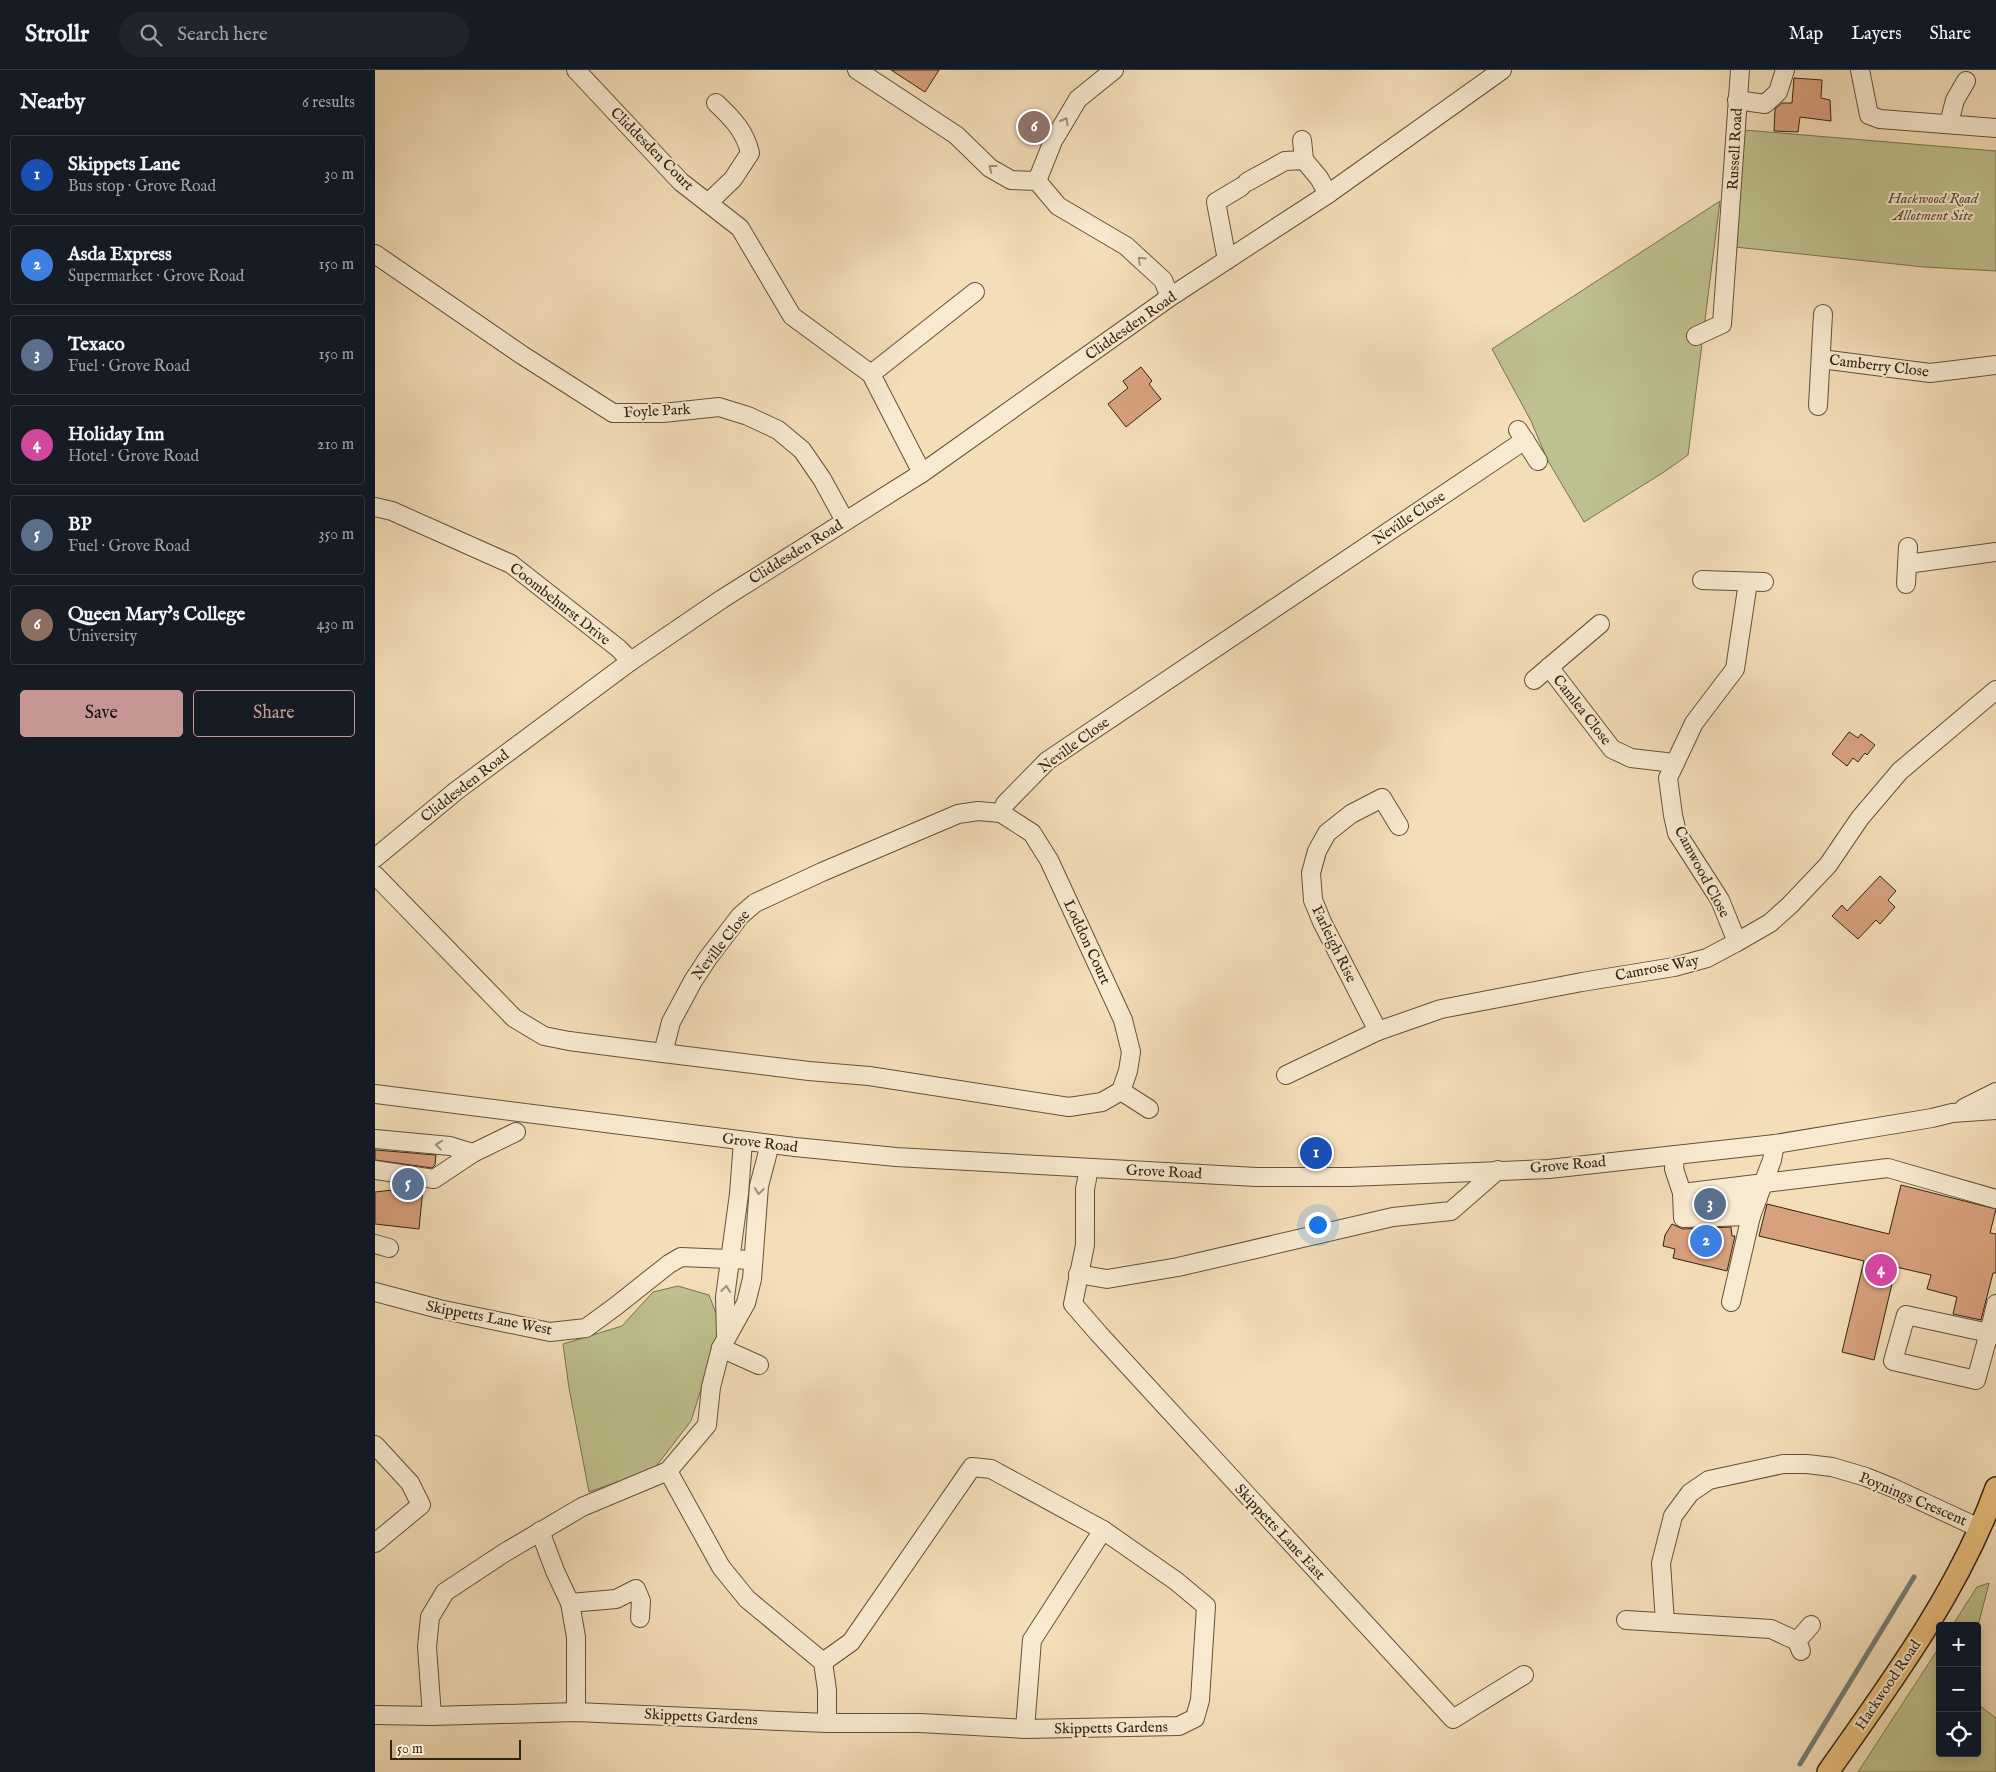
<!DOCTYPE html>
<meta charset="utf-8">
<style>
:root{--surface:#171b24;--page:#20242c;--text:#f1f3f6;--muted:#9ea1a6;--line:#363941;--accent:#c59692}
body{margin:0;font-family:"IM FELL English",serif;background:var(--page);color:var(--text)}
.controls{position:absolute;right:15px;bottom:15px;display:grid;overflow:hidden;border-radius:5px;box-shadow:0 2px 12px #0003}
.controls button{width:45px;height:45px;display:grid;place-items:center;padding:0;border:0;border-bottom:1px solid var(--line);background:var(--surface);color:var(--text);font:25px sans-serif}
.scale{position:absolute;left:15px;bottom:12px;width:131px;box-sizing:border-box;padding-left:5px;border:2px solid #312411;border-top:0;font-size:14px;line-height:18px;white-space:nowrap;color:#312411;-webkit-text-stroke:4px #f8ead0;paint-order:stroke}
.you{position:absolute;left:942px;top:1154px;width:18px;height:18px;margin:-12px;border:4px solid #fff;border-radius:50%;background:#1a73e8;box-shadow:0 0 0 8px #1a73e833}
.badge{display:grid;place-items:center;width:32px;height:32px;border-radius:50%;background:var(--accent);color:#fff;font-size:16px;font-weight:700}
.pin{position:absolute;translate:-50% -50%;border:2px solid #fff;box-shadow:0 1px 5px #0006}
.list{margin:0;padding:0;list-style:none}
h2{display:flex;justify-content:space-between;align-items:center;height:65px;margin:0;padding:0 20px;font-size:21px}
h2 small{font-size:16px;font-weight:400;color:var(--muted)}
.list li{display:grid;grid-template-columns:32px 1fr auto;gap:15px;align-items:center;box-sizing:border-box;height:80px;margin:0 10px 10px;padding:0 10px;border:1px solid var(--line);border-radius:5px}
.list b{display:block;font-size:19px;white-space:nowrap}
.list p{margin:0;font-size:16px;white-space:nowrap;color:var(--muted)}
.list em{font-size:16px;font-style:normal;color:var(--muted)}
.actions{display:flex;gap:10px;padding:15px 20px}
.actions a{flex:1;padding:11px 0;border:1px solid var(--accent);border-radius:5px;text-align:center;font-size:18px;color:var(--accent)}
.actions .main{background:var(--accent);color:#111}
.icon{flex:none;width:28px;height:28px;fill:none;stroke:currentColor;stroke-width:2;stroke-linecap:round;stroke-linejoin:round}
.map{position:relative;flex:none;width:1621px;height:1702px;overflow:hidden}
header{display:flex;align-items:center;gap:30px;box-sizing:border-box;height:70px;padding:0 25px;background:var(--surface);border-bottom:1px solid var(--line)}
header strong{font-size:24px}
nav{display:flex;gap:28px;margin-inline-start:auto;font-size:18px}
.search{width:350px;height:45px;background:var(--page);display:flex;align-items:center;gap:12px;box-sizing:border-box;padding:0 18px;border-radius:28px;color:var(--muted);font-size:19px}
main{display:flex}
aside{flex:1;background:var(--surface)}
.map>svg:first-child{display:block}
.green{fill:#bec18d;stroke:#78724f}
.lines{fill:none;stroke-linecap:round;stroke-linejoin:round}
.stream{stroke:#737e75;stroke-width:5}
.building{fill:#d8a17e;stroke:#312411}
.minor-casing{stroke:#62523a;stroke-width:20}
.major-casing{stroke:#312411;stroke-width:24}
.minor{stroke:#f8ead0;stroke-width:18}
.major{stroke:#eabf7c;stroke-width:21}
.oneway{stroke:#9e917a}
.labels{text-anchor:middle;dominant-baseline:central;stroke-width:4;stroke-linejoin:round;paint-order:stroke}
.street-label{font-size:15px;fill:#312411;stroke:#f8ead0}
.park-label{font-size:15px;font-style:italic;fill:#544b30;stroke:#f8ead0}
</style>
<header>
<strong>Strollr</strong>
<div class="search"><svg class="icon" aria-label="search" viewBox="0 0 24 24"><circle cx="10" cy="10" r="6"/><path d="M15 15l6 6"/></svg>Search here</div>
<nav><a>Map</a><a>Layers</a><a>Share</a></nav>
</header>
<main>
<aside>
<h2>Nearby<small>6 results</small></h2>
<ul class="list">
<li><span class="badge" style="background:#1a4fb4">1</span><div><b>Skippets Lane</b><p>Bus stop · Grove Road</p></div><em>30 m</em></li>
<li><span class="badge" style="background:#3f7fe0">2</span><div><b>Asda Express</b><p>Supermarket · Grove Road</p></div><em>150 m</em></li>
<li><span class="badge" style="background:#5c6f8a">3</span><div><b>Texaco</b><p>Fuel · Grove Road</p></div><em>150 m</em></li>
<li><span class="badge" style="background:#d1479c">4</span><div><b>Holiday Inn</b><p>Hotel · Grove Road</p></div><em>210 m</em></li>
<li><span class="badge" style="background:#5c6f8a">5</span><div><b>BP</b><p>Fuel · Grove Road</p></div><em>350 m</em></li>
<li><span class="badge" style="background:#8d6e63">6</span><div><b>Queen Mary's College</b><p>University</p></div><em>430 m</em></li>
</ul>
<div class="actions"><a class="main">Save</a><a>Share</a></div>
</aside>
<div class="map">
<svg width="1621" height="1702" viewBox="0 0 1621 1702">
<rect width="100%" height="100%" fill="#f4deb7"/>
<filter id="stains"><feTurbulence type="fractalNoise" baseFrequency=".004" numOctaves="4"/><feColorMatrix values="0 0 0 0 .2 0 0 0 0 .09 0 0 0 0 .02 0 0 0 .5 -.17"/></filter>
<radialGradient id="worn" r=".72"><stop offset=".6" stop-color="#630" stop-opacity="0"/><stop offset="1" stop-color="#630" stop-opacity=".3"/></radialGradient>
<g class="green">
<path d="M1369,60l252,21v120l-72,-4 -189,-20z"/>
<path d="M1345,131l-32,254 -24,17 -80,50 -37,-63 -16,-38 -39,-72z"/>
<path d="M303,1216l31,9 12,31 -30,95 -37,48 -65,23 -20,-104 -6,-44 59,-18 31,-34z"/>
<path d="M1614,1513l-12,47v-4h-25l25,-39z"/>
<path d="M1565,1576v107h37v-49l19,14v54h-138z"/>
</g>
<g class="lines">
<path class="stream" d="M1425,1694l114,-187"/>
</g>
<g class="building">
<path d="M516,0h48l-14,22z"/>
<path d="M1419,8l28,2 -1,18 9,2 1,21 -31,-4 -2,15 -24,-1 1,-22 7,-6h10z"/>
<path d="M766,297l11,14 -3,3 12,15 -35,28 -18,-23 20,-16 -5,-7z"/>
<path d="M1474,662l9,6 3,-4 14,11 -8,10 -2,-2 -7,9 -5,-4 -6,8 -15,-12z"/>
<path d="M1505,806l16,15 -8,9 7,7 -15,17 -4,-4 -18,19 -26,-23 10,-11 5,6z"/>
<path d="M0,1080l61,5 -1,10 -3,3 -57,-8z"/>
<path d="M1526,1115l95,24 -6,24 6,1v39h-3l-12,47 -28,-6 4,-17 -30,-8 4,-14 -35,-8 -22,93 -32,-8 22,-91 -105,-25 8,-32 122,30z"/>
<path d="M44,1117l4,1 -4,41 -44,-5v-32z"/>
<path d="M1297,1154l11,5 48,-2 1,9h3l-8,35 -54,-13 2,-9 -12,-3 2,-11z"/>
</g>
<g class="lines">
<g class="minor-casing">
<g id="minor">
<path d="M201,0l105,112 59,46 52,88 79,58 51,99"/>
<path d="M482,0l99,65 34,33 21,12 26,1 21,25 68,40 37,34 7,17"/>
<path d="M1485,0l9,45 11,4 116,9"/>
<path d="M1362,30l28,4 13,-12 7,-22"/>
<path d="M1574,53l6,-23 11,-19"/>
<path d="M927,70l2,20"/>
<path d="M662,111l16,-40 25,-42 36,-29"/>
<path d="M872,112l38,-21 19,-1 15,18 9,16"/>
<path d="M333,133l25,-24 17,-26c-5,-22 -18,-35 -34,-50"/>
<path d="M0,184l147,101 91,58h50l56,-6 29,9 30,14 24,20 20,29 23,42"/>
<path d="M852,190l-11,-58 25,-15"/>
<path d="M1321,266l26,-12 18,-254"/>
<path d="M1446,289l109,14 66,-8"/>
<path d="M496,304l104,-82"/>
<path d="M1443,336l5,-92"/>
<path d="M1143,360l20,31"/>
<path d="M0,437l17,4 119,53 107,84 13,13"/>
<path d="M1532,494l89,-12"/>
<path d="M1327,510l62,2"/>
<path d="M1531,514l2,-37"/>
<path d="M1174,597l63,82 19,9 43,5"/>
<path d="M1159,610l66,-56"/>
<path d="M626,743l4,-9 42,-43 478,-321"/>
<path d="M0,788l81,-67 175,-130 91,-62 200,-126 248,-176 158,-103 174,-124"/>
<path d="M0,805l139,143 30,18 25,5 94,12 8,-31 22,-41 15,-23 32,-42 15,-13 67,-31 136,-58 20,-3 23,2 31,20 17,27 74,160 8,32 -3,19 -7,20"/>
<path d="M1362,872l-17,-42 -43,-67 -4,-18 -5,-37 26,-55 41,-54 13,-87"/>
<path d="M1003,961l-56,-109 -9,-22 -2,-27 6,-22 10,-18 24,-19 31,-16 17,28"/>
<path d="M288,983l146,18 60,5 200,31 33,-5 19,-11"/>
<path d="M911,1005l92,-44 63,-22 141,-27 92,-15 33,-9 30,-16 33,-19 20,-18 38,-40 32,-47 40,-47 96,-81"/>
<path d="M746,1021l28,18"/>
<path d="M0,1024l420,53 101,10 360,20h93l200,-8 226,-25 157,-26 20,-5 44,-3"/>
<path d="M1589,1038l32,-16"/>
<path d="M0,1069l75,7 23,7 43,-21"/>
<path d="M1300,1085l-1,14 8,24 1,25 68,-2 21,-56 3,-16"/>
<path d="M714,1098l-4,21v56l-12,59 26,30 354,385 71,-44"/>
<path d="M0,1100l59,9 39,-26"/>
<path d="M1307,1123l206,-25 108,31"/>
<path d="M1308,1134l75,-6"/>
<path d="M0,1174l14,4"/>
<path d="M703,1204l29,5 71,-12 215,-50 58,-6 47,-41"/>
<path d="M0,1222l64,17 111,23 36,-4 30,-22 53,-42 12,-7 72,3"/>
<path d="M1356,1232l20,-86"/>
<path d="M1621,1234l-7,29 7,2"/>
<path d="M1531,1245l83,18 -13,47 -83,-19z"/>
<path d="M351,1267l-1,-40 14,-103 4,-53"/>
<path d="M346,1278l38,17"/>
<path d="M0,1375l35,38 11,22 -46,38"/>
<path d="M293,1401l53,96 26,32 76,63 4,28v33"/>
<path d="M165,1461l15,40 15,32 6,34v75"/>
<path d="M195,1533l46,-4 20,-10 5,12 -1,17"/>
<path d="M1251,1550l145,9 26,12"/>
<path d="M1290,1552l-4,-59 12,-47 17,-23 19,-13 74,-16h24l25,3 34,10 27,11 86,40"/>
<path d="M1426,1581l-4,-10 14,-16"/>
<path d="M0,1645l57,1 144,-4 251,11h93l105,6 154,-3 16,-8 5,-18 6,-94 -30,-25 -73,-51 -112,-61 -19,-2 -121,175 -28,20"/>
<path d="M57,1646l-5,-69 3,-30 15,-25 59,-39 78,-46 86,-36 39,-46 4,-38 10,-39 25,-45 6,-24 7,-93 11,-42"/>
<path d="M650,1659l7,-89 71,-110"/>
</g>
</g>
<g class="major-casing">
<path id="major" d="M1453,1702c62,-88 131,-181 168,-284"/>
</g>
<use href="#minor" class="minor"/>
<use href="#major" class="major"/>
</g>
<defs><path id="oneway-chevron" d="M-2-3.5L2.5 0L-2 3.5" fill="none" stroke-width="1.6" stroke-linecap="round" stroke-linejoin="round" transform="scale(1.25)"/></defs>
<g class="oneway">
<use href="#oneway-chevron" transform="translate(690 51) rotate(-60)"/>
<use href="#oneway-chevron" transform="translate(617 98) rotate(-143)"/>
<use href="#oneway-chevron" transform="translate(766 190) rotate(-137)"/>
<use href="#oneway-chevron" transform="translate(64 1075) rotate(-174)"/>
<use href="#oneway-chevron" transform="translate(384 1121) rotate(96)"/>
<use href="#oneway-chevron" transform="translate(351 1219) rotate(-83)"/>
</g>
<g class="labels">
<g class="street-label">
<text transform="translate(277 79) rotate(45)">Cliddesden Court</text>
<text transform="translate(1360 79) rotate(-87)">Russell Road</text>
<text transform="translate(756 256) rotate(-35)">Cliddesden Road</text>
<text transform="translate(1504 296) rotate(7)">Camberry Close</text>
<text transform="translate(282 341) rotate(-3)">Foyle Park</text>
<text transform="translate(1034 448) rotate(-34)">Neville Close</text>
<text transform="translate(421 482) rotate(-32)">Cliddesden Road</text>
<text transform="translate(185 534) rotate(38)">Coombehurst Drive</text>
<text transform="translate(1207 640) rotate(52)">Camlea Close</text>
<text transform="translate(699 675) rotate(-36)">Neville Close</text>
<text transform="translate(90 716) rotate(-38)">Cliddesden Road</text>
<text transform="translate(1327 802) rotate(62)">Camwood Close</text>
<text transform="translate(712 872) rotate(65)">Loddon Court</text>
<text transform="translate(959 874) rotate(64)">Farleigh Rise</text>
<text transform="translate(346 875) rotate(-52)">Neville Close</text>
<text transform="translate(1282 898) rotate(-11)">Camrose Way</text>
<text transform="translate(385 1073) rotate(7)">Grove Road</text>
<text transform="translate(1193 1095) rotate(-5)">Grove Road</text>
<text transform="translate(789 1102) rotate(3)">Grove Road</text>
<text transform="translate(114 1248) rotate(11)">Skippetts Lane West</text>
<text transform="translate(1538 1429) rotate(23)">Poynings Crescent</text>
<text transform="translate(905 1462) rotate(47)">Skippetts Lane East</text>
<text transform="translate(1513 1615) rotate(-56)">Hackwood Road</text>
<text transform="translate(326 1647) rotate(3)">Skippetts Gardens</text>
<text transform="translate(736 1658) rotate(-1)">Skippetts Gardens</text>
</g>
<g class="park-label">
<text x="1558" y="128">Hackwood Road<tspan x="1558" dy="17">Allotment Site</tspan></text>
</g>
</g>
<rect width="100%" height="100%" filter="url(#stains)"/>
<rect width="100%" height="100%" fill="url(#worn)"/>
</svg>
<div class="controls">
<button>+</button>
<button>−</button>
<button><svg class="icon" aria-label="locate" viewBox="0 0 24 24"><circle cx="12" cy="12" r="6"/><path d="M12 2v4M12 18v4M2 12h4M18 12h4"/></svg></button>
</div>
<div class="scale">50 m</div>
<div class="you"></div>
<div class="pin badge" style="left:941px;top:1083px;background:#1a4fb4">1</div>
<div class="pin badge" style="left:1331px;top:1171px;background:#3f7fe0">2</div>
<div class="pin badge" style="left:1335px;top:1134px;background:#5c6f8a">3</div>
<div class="pin badge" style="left:1506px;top:1200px;background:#d1479c">4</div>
<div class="pin badge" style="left:33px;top:1114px;background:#5c6f8a">5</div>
<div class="pin badge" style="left:659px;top:57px;background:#8d6e63">6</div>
</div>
</main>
